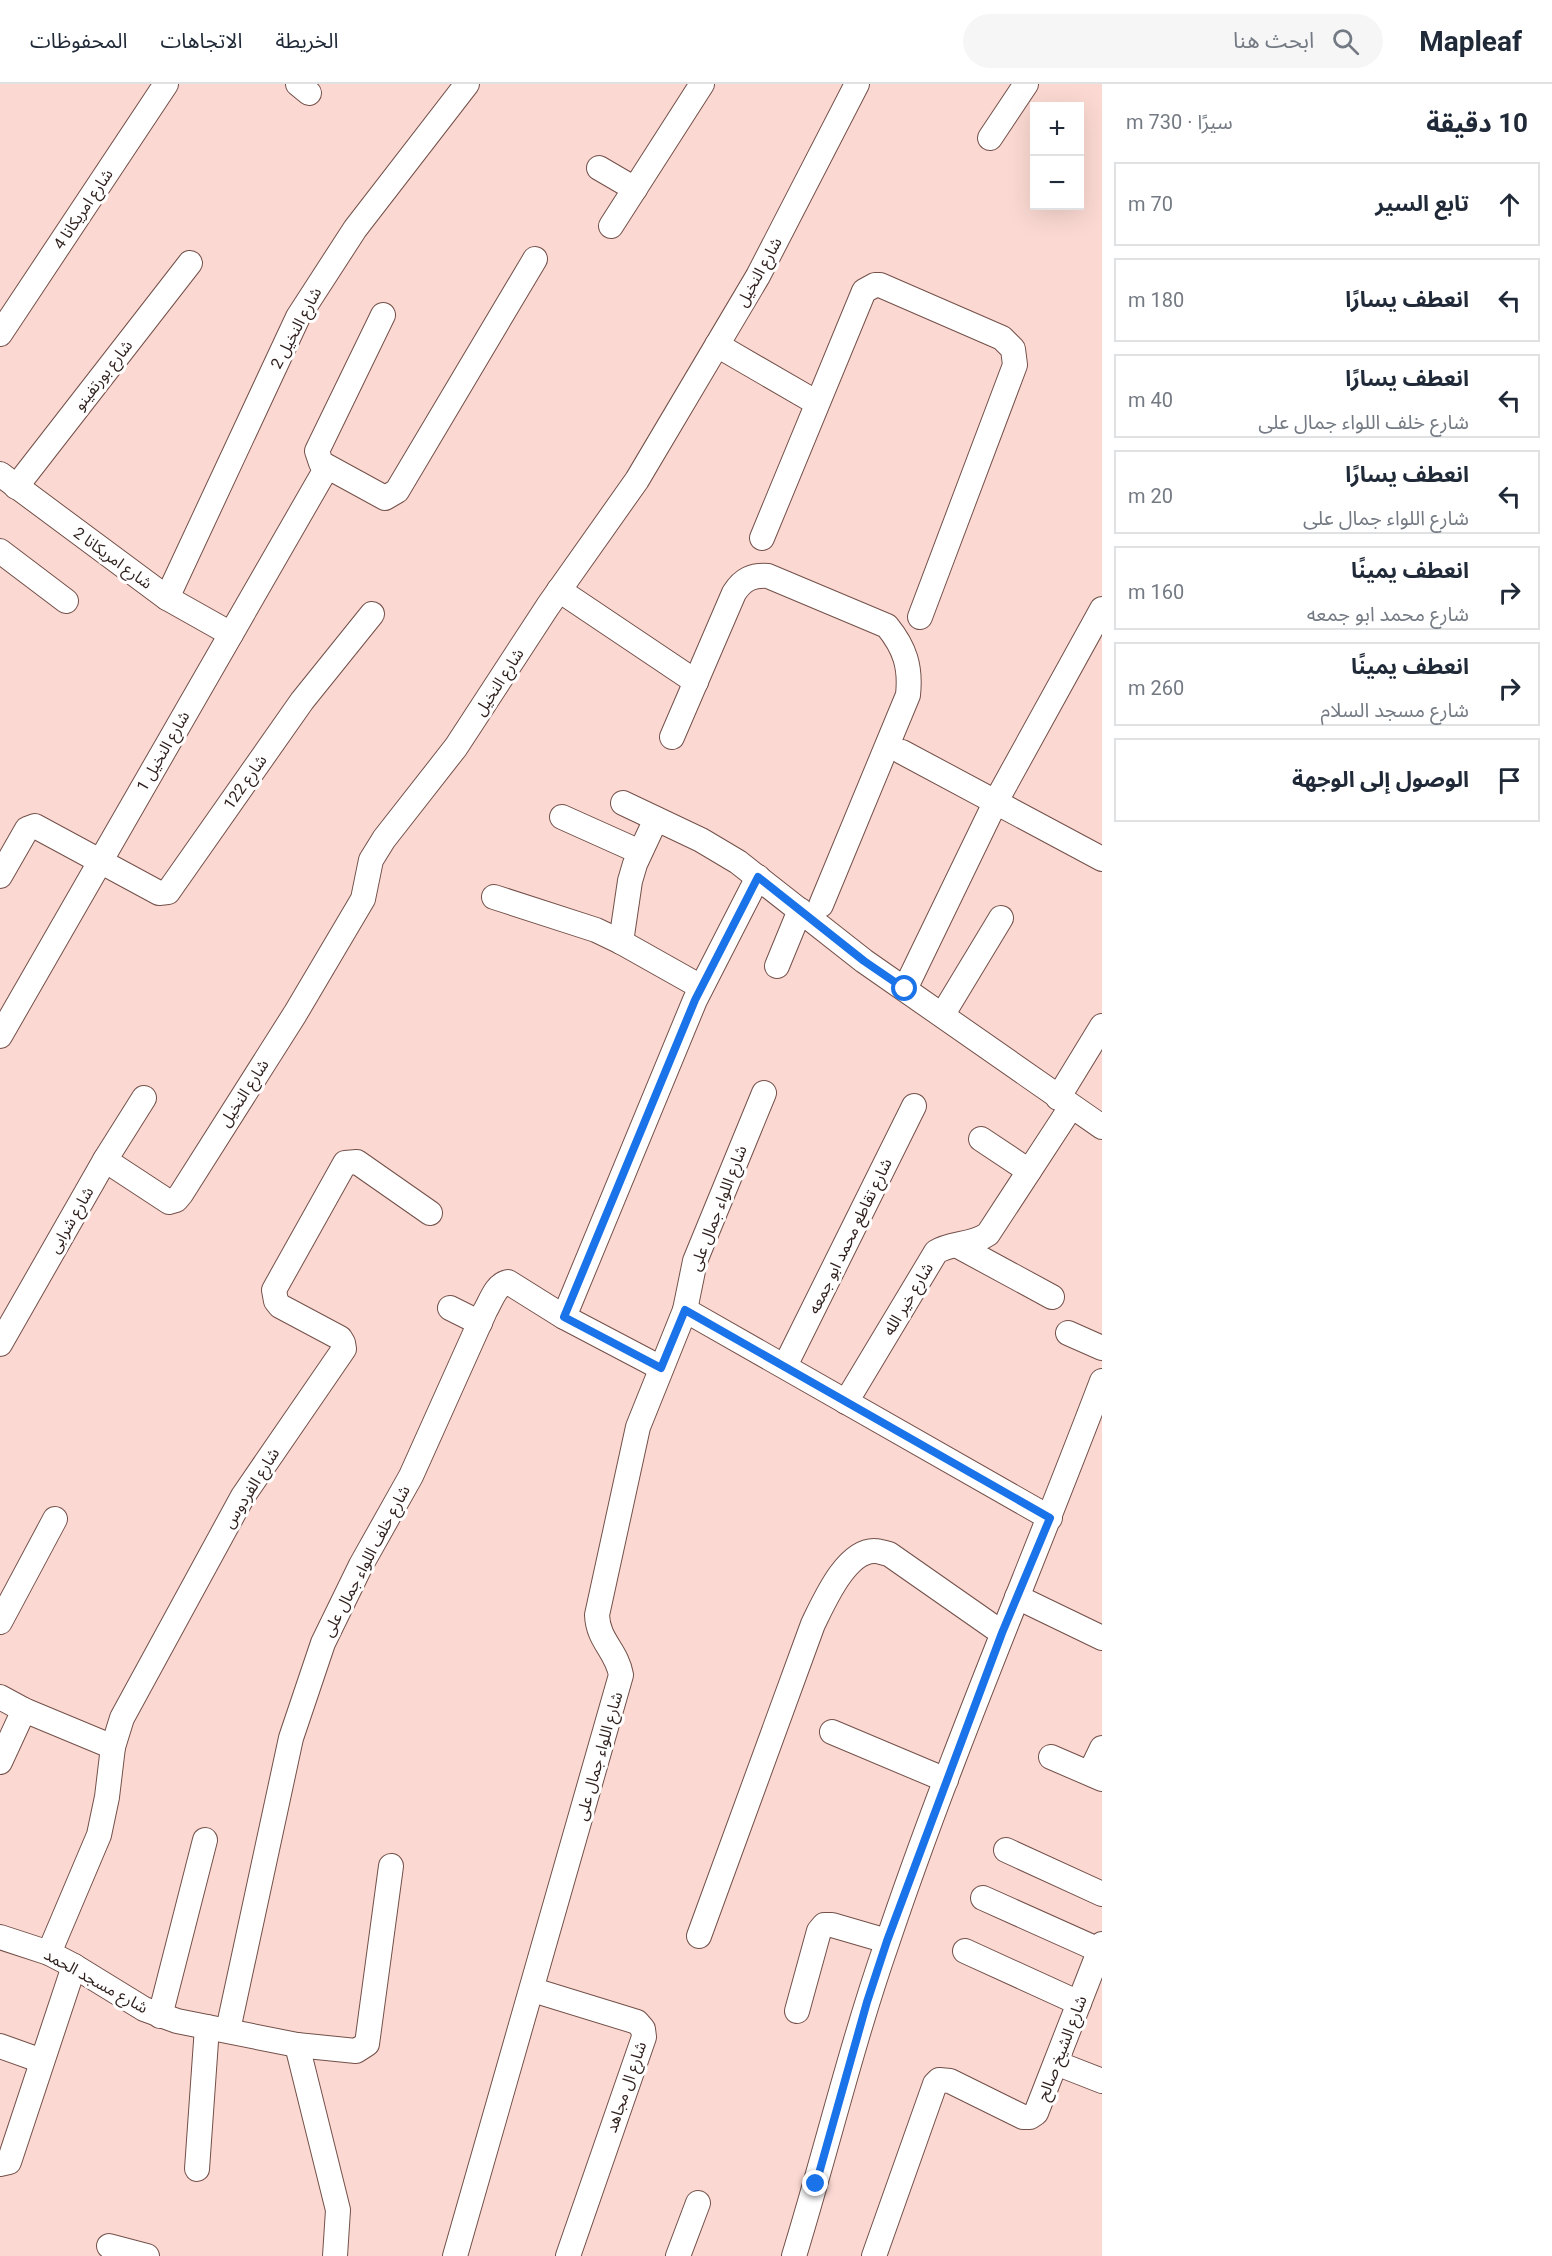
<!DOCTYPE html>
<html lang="ar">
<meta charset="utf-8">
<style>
:root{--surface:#fff;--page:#f6f6f7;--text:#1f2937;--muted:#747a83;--line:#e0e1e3}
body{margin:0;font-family:Roboto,"Noto Sans Arabic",sans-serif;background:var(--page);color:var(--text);direction:rtl}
.controls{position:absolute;right:18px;top:18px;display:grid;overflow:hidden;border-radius:0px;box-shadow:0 6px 24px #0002}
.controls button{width:54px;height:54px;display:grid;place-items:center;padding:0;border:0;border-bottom:2px solid var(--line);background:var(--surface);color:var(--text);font:30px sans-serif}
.stop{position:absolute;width:18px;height:18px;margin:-14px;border:4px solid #1a73e8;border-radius:50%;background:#fff}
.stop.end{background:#1a73e8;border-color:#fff;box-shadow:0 2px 6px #0008}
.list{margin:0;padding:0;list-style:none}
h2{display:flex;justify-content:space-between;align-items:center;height:78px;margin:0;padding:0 24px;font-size:26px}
h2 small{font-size:20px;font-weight:400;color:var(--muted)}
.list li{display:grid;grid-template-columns:39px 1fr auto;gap:18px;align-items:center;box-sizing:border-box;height:84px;margin:0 12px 12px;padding:0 12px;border:2px solid var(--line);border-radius:0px}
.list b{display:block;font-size:22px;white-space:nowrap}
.list p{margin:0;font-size:20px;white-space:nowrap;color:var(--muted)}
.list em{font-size:20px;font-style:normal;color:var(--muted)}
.icon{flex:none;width:33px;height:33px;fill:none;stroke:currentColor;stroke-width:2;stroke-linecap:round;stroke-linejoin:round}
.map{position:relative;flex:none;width:1102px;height:2172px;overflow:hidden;direction:ltr}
header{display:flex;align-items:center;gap:36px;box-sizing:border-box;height:84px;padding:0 30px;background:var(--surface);border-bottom:2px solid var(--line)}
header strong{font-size:28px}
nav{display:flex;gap:33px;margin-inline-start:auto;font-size:21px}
.search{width:420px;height:54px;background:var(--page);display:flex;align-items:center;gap:15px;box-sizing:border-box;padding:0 21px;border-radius:33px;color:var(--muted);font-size:22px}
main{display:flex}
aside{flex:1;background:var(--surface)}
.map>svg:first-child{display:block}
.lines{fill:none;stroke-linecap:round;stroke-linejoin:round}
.minor-casing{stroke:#735049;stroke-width:26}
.minor{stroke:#fff;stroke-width:24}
.route{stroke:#1a73e8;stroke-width:8}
.labels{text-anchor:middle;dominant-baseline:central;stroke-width:6;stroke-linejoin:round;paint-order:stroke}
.street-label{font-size:16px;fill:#2e1f1c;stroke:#fff}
</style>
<header>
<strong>Mapleaf</strong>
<div class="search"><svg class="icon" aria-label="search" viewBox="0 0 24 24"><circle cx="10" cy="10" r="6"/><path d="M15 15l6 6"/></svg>ابحث هنا</div>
<nav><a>الخريطة</a><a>الاتجاهات</a><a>المحفوظات</a></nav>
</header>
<main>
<aside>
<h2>10 دقيقة<small>سيرًا · 730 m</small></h2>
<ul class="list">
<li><svg class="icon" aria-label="ahead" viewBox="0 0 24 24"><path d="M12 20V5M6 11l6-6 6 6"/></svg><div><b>تابع السير</b></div><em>70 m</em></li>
<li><svg class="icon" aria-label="left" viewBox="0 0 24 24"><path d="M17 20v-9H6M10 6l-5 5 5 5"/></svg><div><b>انعطف يسارًا</b></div><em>180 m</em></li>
<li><svg class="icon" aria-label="left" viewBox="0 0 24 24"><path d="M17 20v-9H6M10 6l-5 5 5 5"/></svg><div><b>انعطف يسارًا</b><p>شارع خلف اللواء جمال على</p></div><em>40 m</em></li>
<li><svg class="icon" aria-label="left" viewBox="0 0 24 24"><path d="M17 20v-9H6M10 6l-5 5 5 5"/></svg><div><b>انعطف يسارًا</b><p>شارع اللواء جمال على</p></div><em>20 m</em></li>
<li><svg class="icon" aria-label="right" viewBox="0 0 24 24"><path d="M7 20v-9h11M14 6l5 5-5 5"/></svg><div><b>انعطف يمينًا</b><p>شارع محمد ابو جمعه</p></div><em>160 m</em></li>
<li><svg class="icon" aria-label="right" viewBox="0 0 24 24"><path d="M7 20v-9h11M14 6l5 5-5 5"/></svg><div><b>انعطف يمينًا</b><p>شارع مسجد السلام</p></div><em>260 m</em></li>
<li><svg class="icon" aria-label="arrive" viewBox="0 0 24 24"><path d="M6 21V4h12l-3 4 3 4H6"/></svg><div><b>الوصول إلى الوجهة</b></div></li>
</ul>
</aside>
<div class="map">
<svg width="1102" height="2172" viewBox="0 0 1102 2172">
<rect width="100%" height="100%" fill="#fbd9d2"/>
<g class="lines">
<g class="minor-casing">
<g id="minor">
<path d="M298,0l11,9"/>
<path d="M990,54l36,-54"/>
<path d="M599,84l36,21"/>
<path d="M611,142l91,-142"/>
<path d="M383,231l-66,136 4,12 64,35 12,-7 138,-232"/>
<path d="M0,250l166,-250"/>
<path d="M717,261l100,58"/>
<path d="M0,390l167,124 64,36"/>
<path d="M16,403l174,-224"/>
<path d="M762,454l102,-247 11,-6h5l122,53 11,11 2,16 -95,252"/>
<path d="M0,467l66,50"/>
<path d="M559,506l137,92"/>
<path d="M167,514l131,-281 57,-88 112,-145"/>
<path d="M672,653l62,-144c9,-14 18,-18 34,-17l119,50c18,22 24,41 21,69l-87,210"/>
<path d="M902,668l200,107"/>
<path d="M623,719l78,37 37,22 126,99 238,166"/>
<path d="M562,733l78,35"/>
<path d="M0,792l27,-47 8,-3 124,67 9,-1 134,-191 70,-87"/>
<path d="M494,813l102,33 25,12 80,45"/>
<path d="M621,858l9,-61 5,-17 21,-45"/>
<path d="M777,882l23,-56"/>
<path d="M905,905l90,-186 107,-194"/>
<path d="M943,930l58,-96"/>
<path d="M0,952l327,-569"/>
<path d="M1058,1014l44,-72"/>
<path d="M981,1055l48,32"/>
<path d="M105,1076l64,42 7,-2 5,-6 114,-180 68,-115 8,-39 13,-21 72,-92 92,-141 89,-126 121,-204 99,-192"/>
<path d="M958,1162l94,51"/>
<path d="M450,1224l30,15"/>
<path d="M685,1226l365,208"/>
<path d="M564,1233l131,-317 63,-123"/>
<path d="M1068,1249l34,15"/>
<path d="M0,1260l105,-184 39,-62"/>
<path d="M785,1282l129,-260"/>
<path d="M846,1318l90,-150c16,-10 35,-6 52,-18l83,-127"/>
<path d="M1017,1513l85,41"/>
<path d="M0,1538l55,-103"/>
<path d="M0,1613l24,13 89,37"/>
<path d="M832,1648l114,48"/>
<path d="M1051,1673l51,22"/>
<path d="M0,1678l24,-52"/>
<path d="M1090,1689l12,-25"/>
<path d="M1006,1766l96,44"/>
<path d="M983,1814l116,52"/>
<path d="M699,1852l114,-312c11,-22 33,-74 62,-73 4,0 9,2 14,3l113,79"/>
<path d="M0,1853l49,16 25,13 70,43 33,12 120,24 59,6 11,-7 24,-178"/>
<path d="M965,1867l114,52"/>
<path d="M49,1869l50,-118 8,-38 6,-50 9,-29 121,-222 101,-147 -1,-6 -3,-5 -60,-32 -4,-5 -2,-11 71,-127 12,-1 73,51"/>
<path d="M533,1906l104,32 6,7 1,8 -76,219"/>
<path d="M797,1927l22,-80 5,-6h8l55,16"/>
<path d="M160,1932l45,-176"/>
<path d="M228,1946l63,-292 32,-95 38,-78 50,-89 74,-165c6,-10 11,-27 23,-29l56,35 97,51"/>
<path d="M297,1961l41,165 -3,46"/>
<path d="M0,1962l42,15"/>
<path d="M1056,1979l46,18"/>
<path d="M0,2080l9,-2 65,-196"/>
<path d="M197,2085l10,-142"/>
<path d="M109,2162l38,10"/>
<path d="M455,2172l166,-581c-4,-24 -23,-34 -24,-60l41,-188 47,-117 10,-49 69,-168"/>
<path d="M678,2172l20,-53"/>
<path d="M794,2172c32,-104 57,-210 93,-313 64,-190 144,-375 215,-562"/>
<path d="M874,2172l61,-172 4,-4 11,1 73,36h7l6,-4 66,-169"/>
</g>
</g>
<use href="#minor" class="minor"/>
</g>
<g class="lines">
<path class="route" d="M816,2100l51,-182 20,-61 115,-308 48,-115 -365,-208 -24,58 -97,-51 131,-317 63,-123 106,84 41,28"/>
</g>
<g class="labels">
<g class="street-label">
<text transform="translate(83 125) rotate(-56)">شارع امريكانا 4</text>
<text transform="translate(759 188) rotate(-61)">شارع النخيل</text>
<text transform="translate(296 244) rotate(-62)">شارع النخيل 2</text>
<text transform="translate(103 291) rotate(-52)">شارع بورتفينو</text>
<text transform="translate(113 474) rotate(36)">شارع امريكانا 2</text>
<text transform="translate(499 598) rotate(-57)">شارع النخيل</text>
<text transform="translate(163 667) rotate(-60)">شارع النخيل 1</text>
<text transform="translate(245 698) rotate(-55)">شارع 122</text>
<text transform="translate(244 1009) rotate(-57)">شارع النخيل</text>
<text transform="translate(718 1124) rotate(-69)">شارع اللواء جمال على</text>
<text transform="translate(71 1136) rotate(-60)">شارع شرابى</text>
<text transform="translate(850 1152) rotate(-64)">شارع تقاطع محمد ابو جمعه</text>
<text transform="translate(908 1215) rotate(-59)">شارع خير الله</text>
<text transform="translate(251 1404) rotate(-58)">شارع الفردوس</text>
<text transform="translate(366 1477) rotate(-62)">شارع خلف اللواء جمال على</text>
<text transform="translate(599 1672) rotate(-74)">شارع اللواء جمال على</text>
<text transform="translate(96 1897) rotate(29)">شارع مسجد الحمد</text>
<text transform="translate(1062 1964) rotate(-69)">شارع الشيخ صالح</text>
<text transform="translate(626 2003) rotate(-71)">شارع ال مجاهد</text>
</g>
</g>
</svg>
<div class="controls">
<button>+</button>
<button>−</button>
</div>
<div class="stop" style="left:905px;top:905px"></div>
<div class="stop end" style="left:816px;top:2100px"></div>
</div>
</main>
